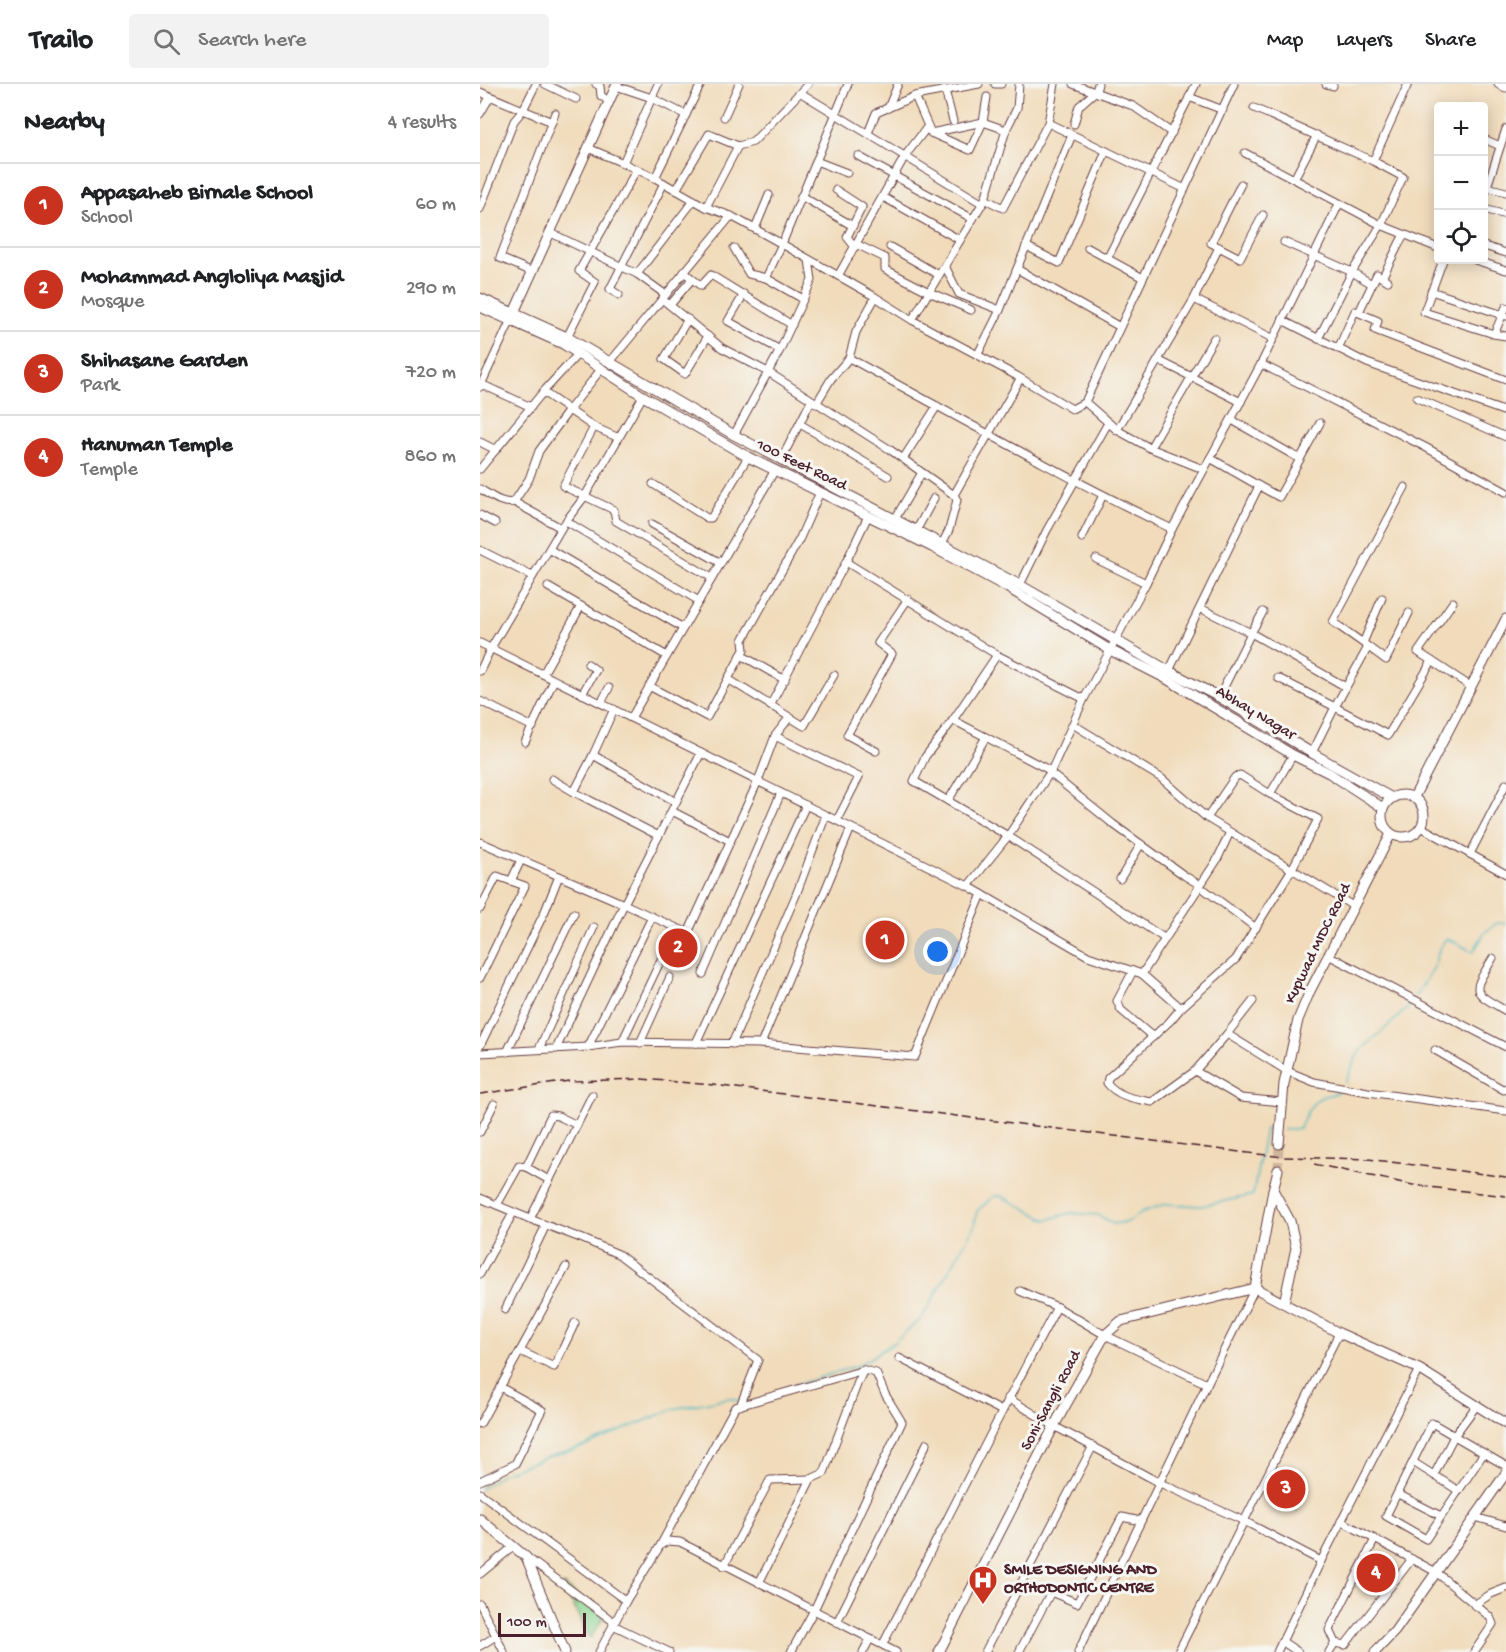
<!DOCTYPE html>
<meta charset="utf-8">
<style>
:root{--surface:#fff;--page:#f2f2f2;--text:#202124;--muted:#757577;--line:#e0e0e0;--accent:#c8321e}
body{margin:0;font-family:"Gochi Hand",sans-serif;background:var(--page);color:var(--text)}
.controls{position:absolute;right:18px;top:18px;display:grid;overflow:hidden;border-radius:6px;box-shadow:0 3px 15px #0003}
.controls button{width:54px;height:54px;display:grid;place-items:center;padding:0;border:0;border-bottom:2px solid var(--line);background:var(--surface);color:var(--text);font:30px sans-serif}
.scale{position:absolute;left:18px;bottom:15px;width:88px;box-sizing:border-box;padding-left:6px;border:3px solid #4a1f2b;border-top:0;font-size:16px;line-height:21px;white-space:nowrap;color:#4a1f2b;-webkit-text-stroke:4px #f6f6f2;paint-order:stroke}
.you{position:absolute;left:458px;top:868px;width:21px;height:21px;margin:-15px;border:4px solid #fff;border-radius:50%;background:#1a73e8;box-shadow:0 0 0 9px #1a73e833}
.badge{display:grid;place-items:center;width:39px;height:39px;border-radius:50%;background:var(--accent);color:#fff;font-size:20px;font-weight:700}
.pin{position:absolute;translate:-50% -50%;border:3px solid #fff;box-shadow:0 2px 6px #0006}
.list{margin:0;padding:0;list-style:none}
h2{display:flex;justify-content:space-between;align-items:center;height:78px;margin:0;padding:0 24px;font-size:26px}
h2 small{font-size:20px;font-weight:400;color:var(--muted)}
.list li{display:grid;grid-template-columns:39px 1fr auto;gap:18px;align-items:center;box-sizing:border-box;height:84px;padding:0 24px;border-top:2px solid var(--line)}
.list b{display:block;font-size:22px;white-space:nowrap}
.list p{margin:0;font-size:20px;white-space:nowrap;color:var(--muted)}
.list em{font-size:20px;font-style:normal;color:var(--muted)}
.icon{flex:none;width:33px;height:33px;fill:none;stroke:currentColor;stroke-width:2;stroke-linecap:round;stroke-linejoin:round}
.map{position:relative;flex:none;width:1026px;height:1568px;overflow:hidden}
header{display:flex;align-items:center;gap:36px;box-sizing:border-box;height:84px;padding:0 30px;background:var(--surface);border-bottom:2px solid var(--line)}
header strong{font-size:28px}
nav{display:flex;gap:33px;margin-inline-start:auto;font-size:21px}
.search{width:420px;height:54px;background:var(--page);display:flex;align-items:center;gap:15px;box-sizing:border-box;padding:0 21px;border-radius:6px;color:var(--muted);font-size:22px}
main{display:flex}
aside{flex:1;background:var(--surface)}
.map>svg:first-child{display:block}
.green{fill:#8ad491;stroke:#6a7a5e;stroke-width:1.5}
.park{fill:url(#park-crowns);stroke:#6a7a5e;stroke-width:1.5}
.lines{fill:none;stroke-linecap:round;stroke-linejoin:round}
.stream{stroke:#48b7bf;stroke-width:1.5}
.major-tunnel{stroke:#d0b59d;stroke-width:9;stroke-dasharray:9 4.5;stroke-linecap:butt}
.minor-casing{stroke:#633b40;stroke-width:9}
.major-casing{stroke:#633b40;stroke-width:11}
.minor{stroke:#fff;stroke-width:7}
.major{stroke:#fff;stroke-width:9}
.rail{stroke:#4a1f2b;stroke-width:1.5;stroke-dasharray:9 4.5;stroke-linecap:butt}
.labels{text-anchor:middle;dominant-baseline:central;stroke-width:6;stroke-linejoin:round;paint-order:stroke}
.street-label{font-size:16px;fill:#4a1f2b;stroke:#f6f6f2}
.poi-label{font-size:16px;font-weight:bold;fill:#4a1f2b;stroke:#f6f6f2;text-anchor:start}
</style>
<header>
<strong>Trailo</strong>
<div class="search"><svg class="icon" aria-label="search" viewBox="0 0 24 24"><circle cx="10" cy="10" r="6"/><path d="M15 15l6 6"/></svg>Search here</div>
<nav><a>Map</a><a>Layers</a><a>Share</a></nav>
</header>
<main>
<aside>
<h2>Nearby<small>4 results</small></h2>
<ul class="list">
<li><span class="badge">1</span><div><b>Appasaheb Birnale School</b><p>School</p></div><em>60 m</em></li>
<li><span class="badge">2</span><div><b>Mohammad Angloliya Masjid</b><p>Mosque</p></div><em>290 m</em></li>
<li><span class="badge">3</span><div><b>Shihasane Garden</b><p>Park</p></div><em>720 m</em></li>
<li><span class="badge">4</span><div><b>Hanuman Temple</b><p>Temple</p></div><em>860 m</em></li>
</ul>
</aside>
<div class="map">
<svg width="1026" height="1568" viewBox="0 0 1026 1568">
<defs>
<pattern id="park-crowns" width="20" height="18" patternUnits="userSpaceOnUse" patternTransform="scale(1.5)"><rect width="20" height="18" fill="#8ad491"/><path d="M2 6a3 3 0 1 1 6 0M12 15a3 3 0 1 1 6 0" fill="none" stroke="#79b67d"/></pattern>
</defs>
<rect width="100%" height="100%" fill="#f6f6f2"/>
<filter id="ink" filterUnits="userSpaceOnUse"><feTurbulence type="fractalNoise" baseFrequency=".0167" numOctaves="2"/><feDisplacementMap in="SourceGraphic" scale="12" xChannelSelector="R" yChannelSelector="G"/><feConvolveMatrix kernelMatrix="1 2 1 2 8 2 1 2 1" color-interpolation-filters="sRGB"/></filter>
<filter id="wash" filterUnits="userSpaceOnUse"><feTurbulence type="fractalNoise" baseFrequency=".008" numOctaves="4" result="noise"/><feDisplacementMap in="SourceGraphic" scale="24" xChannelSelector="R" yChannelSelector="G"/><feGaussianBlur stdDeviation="1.35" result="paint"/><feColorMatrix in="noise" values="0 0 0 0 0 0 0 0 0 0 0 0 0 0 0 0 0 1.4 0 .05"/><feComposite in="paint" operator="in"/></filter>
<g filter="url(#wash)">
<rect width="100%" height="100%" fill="#f1dbba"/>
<path class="green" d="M83,1500l41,33 -13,20 -3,-1z"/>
<path class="park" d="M796,1386l31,12 -10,29 -32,-15z"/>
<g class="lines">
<g class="stream">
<path d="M935,913l18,-28 7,-22 7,-9 26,14 12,-20 12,-9 9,1"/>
<path d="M865,999l13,-30 51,-46 4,-6"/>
<path d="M803,1046l17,-2c4,-11 11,-26 22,-31 7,-3 13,-1 18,-8"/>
<path d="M307,1304l72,-23 33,-21 30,-26 52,-91 3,-16 17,-15h7l46,24 23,-7 28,2 16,9 16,-3 12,-9 24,-8 35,2 52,-11 12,-66 10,1"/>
<path d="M26,1388l41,-15 33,-9 93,-39 56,-11 11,3"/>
<path d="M0,1405l22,-15"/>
</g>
</g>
</g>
<g filter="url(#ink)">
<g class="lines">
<path class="major-tunnel" d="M798,1086l1,-26"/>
<g class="minor-casing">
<g id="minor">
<path d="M65,0l31,15"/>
<path d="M116,0l4,2 1,10 8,5"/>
<path d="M368,0l-66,160 90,51 40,25 105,56 55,33 13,-7"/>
<path d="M515,0h6"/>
<path d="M593,0l60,22 39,27"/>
<path d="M846,0l7,2"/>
<path d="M136,2l36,12 34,17"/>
<path d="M465,6l8,31"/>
<path d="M0,8l72,30"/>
<path d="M321,9l182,111"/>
<path d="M435,12l16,37 39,17 13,-28 4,-25"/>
<path d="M709,13l34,13"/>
<path d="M408,24l10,-24"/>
<path d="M774,24l119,53 30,16 -22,48 -29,47 -34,67"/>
<path d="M0,30l10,-17"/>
<path d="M244,33l15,-33"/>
<path d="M568,39l137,66"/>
<path d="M594,40l5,-18 17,-15 2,-7"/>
<path d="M388,49l8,-20 39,-17 64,-12"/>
<path d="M451,49l52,-11 23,8"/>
<path d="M837,51l-23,44 87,46 57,23"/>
<path d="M1004,55l16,7"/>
<path d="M258,62l15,-4 55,-58"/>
<path d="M108,64l35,15 35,-79"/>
<path d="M765,69l49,26"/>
<path d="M378,72l115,63"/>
<path d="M336,77l31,12"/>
<path d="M893,77l35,-77"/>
<path d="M143,79l32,15 46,-94"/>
<path d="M175,94l51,29 25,9 24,13 14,-34"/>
<path d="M761,100l-30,59 29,15 23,-43"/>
<path d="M1007,103l19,5"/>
<path d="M196,106l33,-56 29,12 -32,61"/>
<path d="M356,106l26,17 -15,30 8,10"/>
<path d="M321,112l52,30"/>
<path d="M1004,112l22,-67"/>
<path d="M403,113l77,43"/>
<path d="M505,115l21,-69 11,-22 2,-24"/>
<path d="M0,125l34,-88 9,-11 13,-26"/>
<path d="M1004,125l22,6"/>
<path d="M275,145l27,15 -16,34 37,21"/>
<path d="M71,149l86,41 57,-74"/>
<path d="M804,158l68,30 20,12"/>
<path d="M376,160l29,14v11l44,23 42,18"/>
<path d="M546,162l33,17 47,-112"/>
<path d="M1004,162l22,7"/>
<path d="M410,163l49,28"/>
<path d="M254,164l15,26 17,4"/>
<path d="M608,164l55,30"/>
<path d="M627,175l89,-175"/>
<path d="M963,176l-19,52 70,22"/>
<path d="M995,176l31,10"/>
<path d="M465,182l14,28 41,16"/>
<path d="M537,185l103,58"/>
<path d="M53,188l-33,-14 55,-145"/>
<path d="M204,188l17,14 10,-11 81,50"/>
<path d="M157,190l29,21"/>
<path d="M358,192l67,-120 23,-30"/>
<path d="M902,194l21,-42"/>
<path d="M951,207l75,25"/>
<path d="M264,210l-16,27 52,29"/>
<path d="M139,211l-9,-6 54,-106"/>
<path d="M395,214l-19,34 -7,26c107,58 213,118 323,171"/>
<path d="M182,215l60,49 46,24 121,77 65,46 3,5 -8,30 -7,14"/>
<path d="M714,215l78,39"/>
<path d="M190,221l22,-26"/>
<path d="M1026,223l-12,27 12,2"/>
<path d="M879,228l18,-38 11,7"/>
<path d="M208,235l-24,40 21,15 23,-38"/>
<path d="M432,236l73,-121 18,9 45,-85 7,-39"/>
<path d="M802,236l85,43 139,49"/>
<path d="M87,253l28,-55 -16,-11 58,-102"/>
<path d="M858,265l17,-38 23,10 -3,9 131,50"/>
<path d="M498,270l22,-44 72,-175"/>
<path d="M678,276l83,42"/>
<path d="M130,278l121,-146"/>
<path d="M781,280l164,83 81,45"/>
<path d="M122,284l-33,42 25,17 25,11"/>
<path d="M1,300l50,23"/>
<path d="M0,303l30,-65"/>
<path d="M163,312l-58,100 -19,25 133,80"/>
<path d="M937,314l89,39"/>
<path d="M336,320l15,-25 18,-21"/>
<path d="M752,336l68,39"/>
<path d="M320,340l88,52"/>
<path d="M114,343l-31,59 51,24 2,11 96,57"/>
<path d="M637,346l-32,-28 149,-318"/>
<path d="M254,351l46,-85 32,-70 -3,-20"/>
<path d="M0,358l16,8"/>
<path d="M670,364l64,-110"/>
<path d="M302,374l29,-57"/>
<path d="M730,374l49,28"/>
<path d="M423,375l34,-53"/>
<path d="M0,385l63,-77 35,-38"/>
<path d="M723,385l-53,-21 -33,-18 77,-131 25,-52"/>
<path d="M173,400l54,34h4l37,-61"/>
<path d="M0,405c10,6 22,16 34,13l47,26"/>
<path d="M474,411l66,-116"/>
<path d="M34,418l15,-23 10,-28 30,-41 -26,-18"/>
<path d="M0,431l15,8"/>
<path d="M415,435l26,-45"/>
<path d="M172,440l69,39"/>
<path d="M436,447l18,-33"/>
<path d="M602,454l21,-43"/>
<path d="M69,465l14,-24"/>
<path d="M0,466l52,26"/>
<path d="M616,475l50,24"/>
<path d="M366,478l151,93"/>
<path d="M540,501l27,-55 61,-107"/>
<path d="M68,503l119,69"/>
<path d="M902,514l-19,45 23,17 23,-47"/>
<path d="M973,518l-35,50 52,34"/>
<path d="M722,525l49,24 -32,64"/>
<path d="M783,528l-12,21 95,54"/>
<path d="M0,559l488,243"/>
<path d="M883,559l-30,-21 72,-135"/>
<path d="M888,563l-33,60 53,28 44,-74"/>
<path d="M261,571l44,25"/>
<path d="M0,587l11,-23 58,-99 134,79"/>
<path d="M689,587l90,-185 20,11 41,-74"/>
<path d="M63,590l38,-68"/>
<path d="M798,594l57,29 -23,46"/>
<path d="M248,595l76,47 30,-51"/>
<path d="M169,602l58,31 37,-67 -1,-10 57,-102 20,-46"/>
<path d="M102,610l14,-24 -8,-6"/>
<path d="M0,617l53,26"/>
<path d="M121,619l8,-15"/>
<path d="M290,622l76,-144 22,-46"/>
<path d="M151,634l144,-248"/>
<path d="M309,634l-14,18 84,41 -22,43"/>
<path d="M473,636l-28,37 -11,24 94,55 156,102"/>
<path d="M594,641l87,53 46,40 23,14 -13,28 -75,114"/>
<path d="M45,658l29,-62"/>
<path d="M396,667l-29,-16 45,-81 -14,-11 30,-44"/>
<path d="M221,669l-77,151 64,29 70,-152 17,-45"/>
<path d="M113,671l21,-46"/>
<path d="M571,687l-98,-51 44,-65 87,44"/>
<path d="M570,689l63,51 72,52 15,9"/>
<path d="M72,695l22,13"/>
<path d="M790,710l23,-39"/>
<path d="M468,717l38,-64"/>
<path d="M192,727l58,30"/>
<path d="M941,743l85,47"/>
<path d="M750,748l123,74"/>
<path d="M179,752l-85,-44 19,-37 83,47"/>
<path d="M0,758l144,62 -68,145"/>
<path d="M990,770l36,-70"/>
<path d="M640,795l21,-35"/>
<path d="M725,806l51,38"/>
<path d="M0,825l17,-33 14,5 10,-21"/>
<path d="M848,871l178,92"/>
<path d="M1013,874c-21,35 -23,32 13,53"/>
<path d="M653,887l-16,30 4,9 32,27"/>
<path d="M223,890l78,-181"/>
<path d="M0,894l45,-92 -14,-5"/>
<path d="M773,917l-26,33 -32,37 46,27 41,4"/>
<path d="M701,924l-39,-34 -54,-18 -120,-70 40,-50 43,-65 33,-72 62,-116 26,-54 89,-165 78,-160"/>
<path d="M747,950l60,37 27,11 54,10 138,19"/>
<path d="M142,958l54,-114"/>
<path d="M160,959l30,-66"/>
<path d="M216,959l110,-238"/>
<path d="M252,960l64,-149 30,-80"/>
<path d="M281,960l90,-216"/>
<path d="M0,962l65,-135 14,-35"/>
<path d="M108,963l64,-130"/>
<path d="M59,965l55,-122"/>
<path d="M955,966l69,40 2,-2"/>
<path d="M27,968l67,-139"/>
<path d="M0,969l108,-6 34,-5 139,2 154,13 67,-163"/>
<path d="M715,987l-43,31c-16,-3 -34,-5 -45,-19l1,-5 62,-57 11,-13 55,-49 56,-90 26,-50 -48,-25 -30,-19 -5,2 -28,41"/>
<path d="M0,1048l14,-28"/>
<path d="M46,1083l25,-52 7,1 19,9"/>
<path d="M0,1114l50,21 62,-124"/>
<path d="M17,1121l22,-39 7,1 23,13"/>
<path d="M50,1135l53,20 35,15 140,106 -18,46"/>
<path d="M0,1190l33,-61"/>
<path d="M540,1207l37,16 48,28 102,49 48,-96"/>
<path d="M25,1226l41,-85"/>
<path d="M40,1267l34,16 21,-44"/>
<path d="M419,1274l103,53"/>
<path d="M528,1314l46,28 106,57 84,38 77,40"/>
<path d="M0,1340l86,-157"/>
<path d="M1004,1369l-58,86 -40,-23 46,-93 74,43"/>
<path d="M933,1378l46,29"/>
<path d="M954,1391l20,-39 23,-31"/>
<path d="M0,1397l35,-17 27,-54 -42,-23"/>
<path d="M0,1409l146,108"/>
<path d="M918,1410l43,22"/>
<path d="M995,1433l31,9"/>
<path d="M861,1437l95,51 54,45 3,7 -19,28"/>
<path d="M895,1455l-46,91 6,13 10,2 67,-86"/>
<path d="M182,1460l6,-3 12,1 216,110"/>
<path d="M48,1474l86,64"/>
<path d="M885,1477l31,17"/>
<path d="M244,1482l46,-86 41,-1"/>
<path d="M0,1490l34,-28"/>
<path d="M279,1499l52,-104 13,-6 34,-91 6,-12"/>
<path d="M0,1520l24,48"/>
<path d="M994,1521l17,-11 15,-6"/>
<path d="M357,1538l90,-179"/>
<path d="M133,1541l56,27"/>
<path d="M803,1558l15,10"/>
<path d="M403,1560c58,-112 114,-225 174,-337"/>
<path d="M0,1562l16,-10"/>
<path d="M119,1568l27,-51 34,-55 75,-139 129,-37 12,3 9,21 17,28 -88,188 -23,42"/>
<path d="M383,1568l7,-13"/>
<path d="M505,1568l108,-206"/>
<path d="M539,1568l32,-60 26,11 45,-86 19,4"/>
<path d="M598,1568l129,-268"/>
<path d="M698,1568l161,-319"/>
<path d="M797,1568l44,-91 98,-192"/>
<path d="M849,1568l6,-9"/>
</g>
</g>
<g class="major-casing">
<g id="major">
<path d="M1019,0l7,3"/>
<path d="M0,214l87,39 167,98 286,150 149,86 50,26 93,56 80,45"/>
<path d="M0,223l83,37 80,52 105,61 184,90 76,41 102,62 55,28 128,77 36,18 54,35"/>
<path d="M32,233l105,-233"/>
<circle cx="923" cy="732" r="21"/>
<path d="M934,713l92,-178"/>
<path d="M799,1060l5,-60 14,-64 12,-29 81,-157"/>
<path d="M798,1086l-5,20 17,31 6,27 -12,55"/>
<path d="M775,1204l18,-98"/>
<path d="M0,1435l46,38 39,95"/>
<path d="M459,1568l115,-226 51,-91 16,-14 134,-33 84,45 80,36 87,55"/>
<path d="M895,1568l20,-21 111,-158"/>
</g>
</g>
<use href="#minor" class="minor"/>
<use href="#major" class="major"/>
<g class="rail">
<path d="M0,1010l89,-13 73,-2 71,6 527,67 43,5 85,2 138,18"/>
<path d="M834,1080l99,21 93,11"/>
</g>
</g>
</g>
<defs>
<g id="hospital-pin" transform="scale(1.5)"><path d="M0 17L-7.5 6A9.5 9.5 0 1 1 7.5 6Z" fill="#c8321e" stroke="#f6f6f2"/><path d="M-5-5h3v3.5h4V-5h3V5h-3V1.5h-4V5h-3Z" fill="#fff"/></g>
</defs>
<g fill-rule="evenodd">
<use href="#hospital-pin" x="503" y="1496"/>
</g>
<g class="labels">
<g class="street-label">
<text transform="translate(321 382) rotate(26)">100 Feet Road</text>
<text transform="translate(775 630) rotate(31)">Abhay Nagar</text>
<text transform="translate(839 860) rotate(-64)">Kupwad MIDC Road</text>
<text transform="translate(572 1317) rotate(-62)">Soni-Sangli Road</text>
</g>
<g class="poi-label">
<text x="524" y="1487">SMILE DESIGNING AND<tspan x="524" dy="18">ORTHODONTIC CENTRE</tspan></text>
</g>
</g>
</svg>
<div class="controls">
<button>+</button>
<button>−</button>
<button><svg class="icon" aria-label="locate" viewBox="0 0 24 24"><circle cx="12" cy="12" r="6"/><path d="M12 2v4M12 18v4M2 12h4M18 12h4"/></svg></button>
</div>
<div class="scale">100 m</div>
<div class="you"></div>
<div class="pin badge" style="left:405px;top:856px">1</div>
<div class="pin badge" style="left:198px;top:864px">2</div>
<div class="pin badge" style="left:806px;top:1405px">3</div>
<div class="pin badge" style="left:896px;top:1489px">4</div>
</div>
</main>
